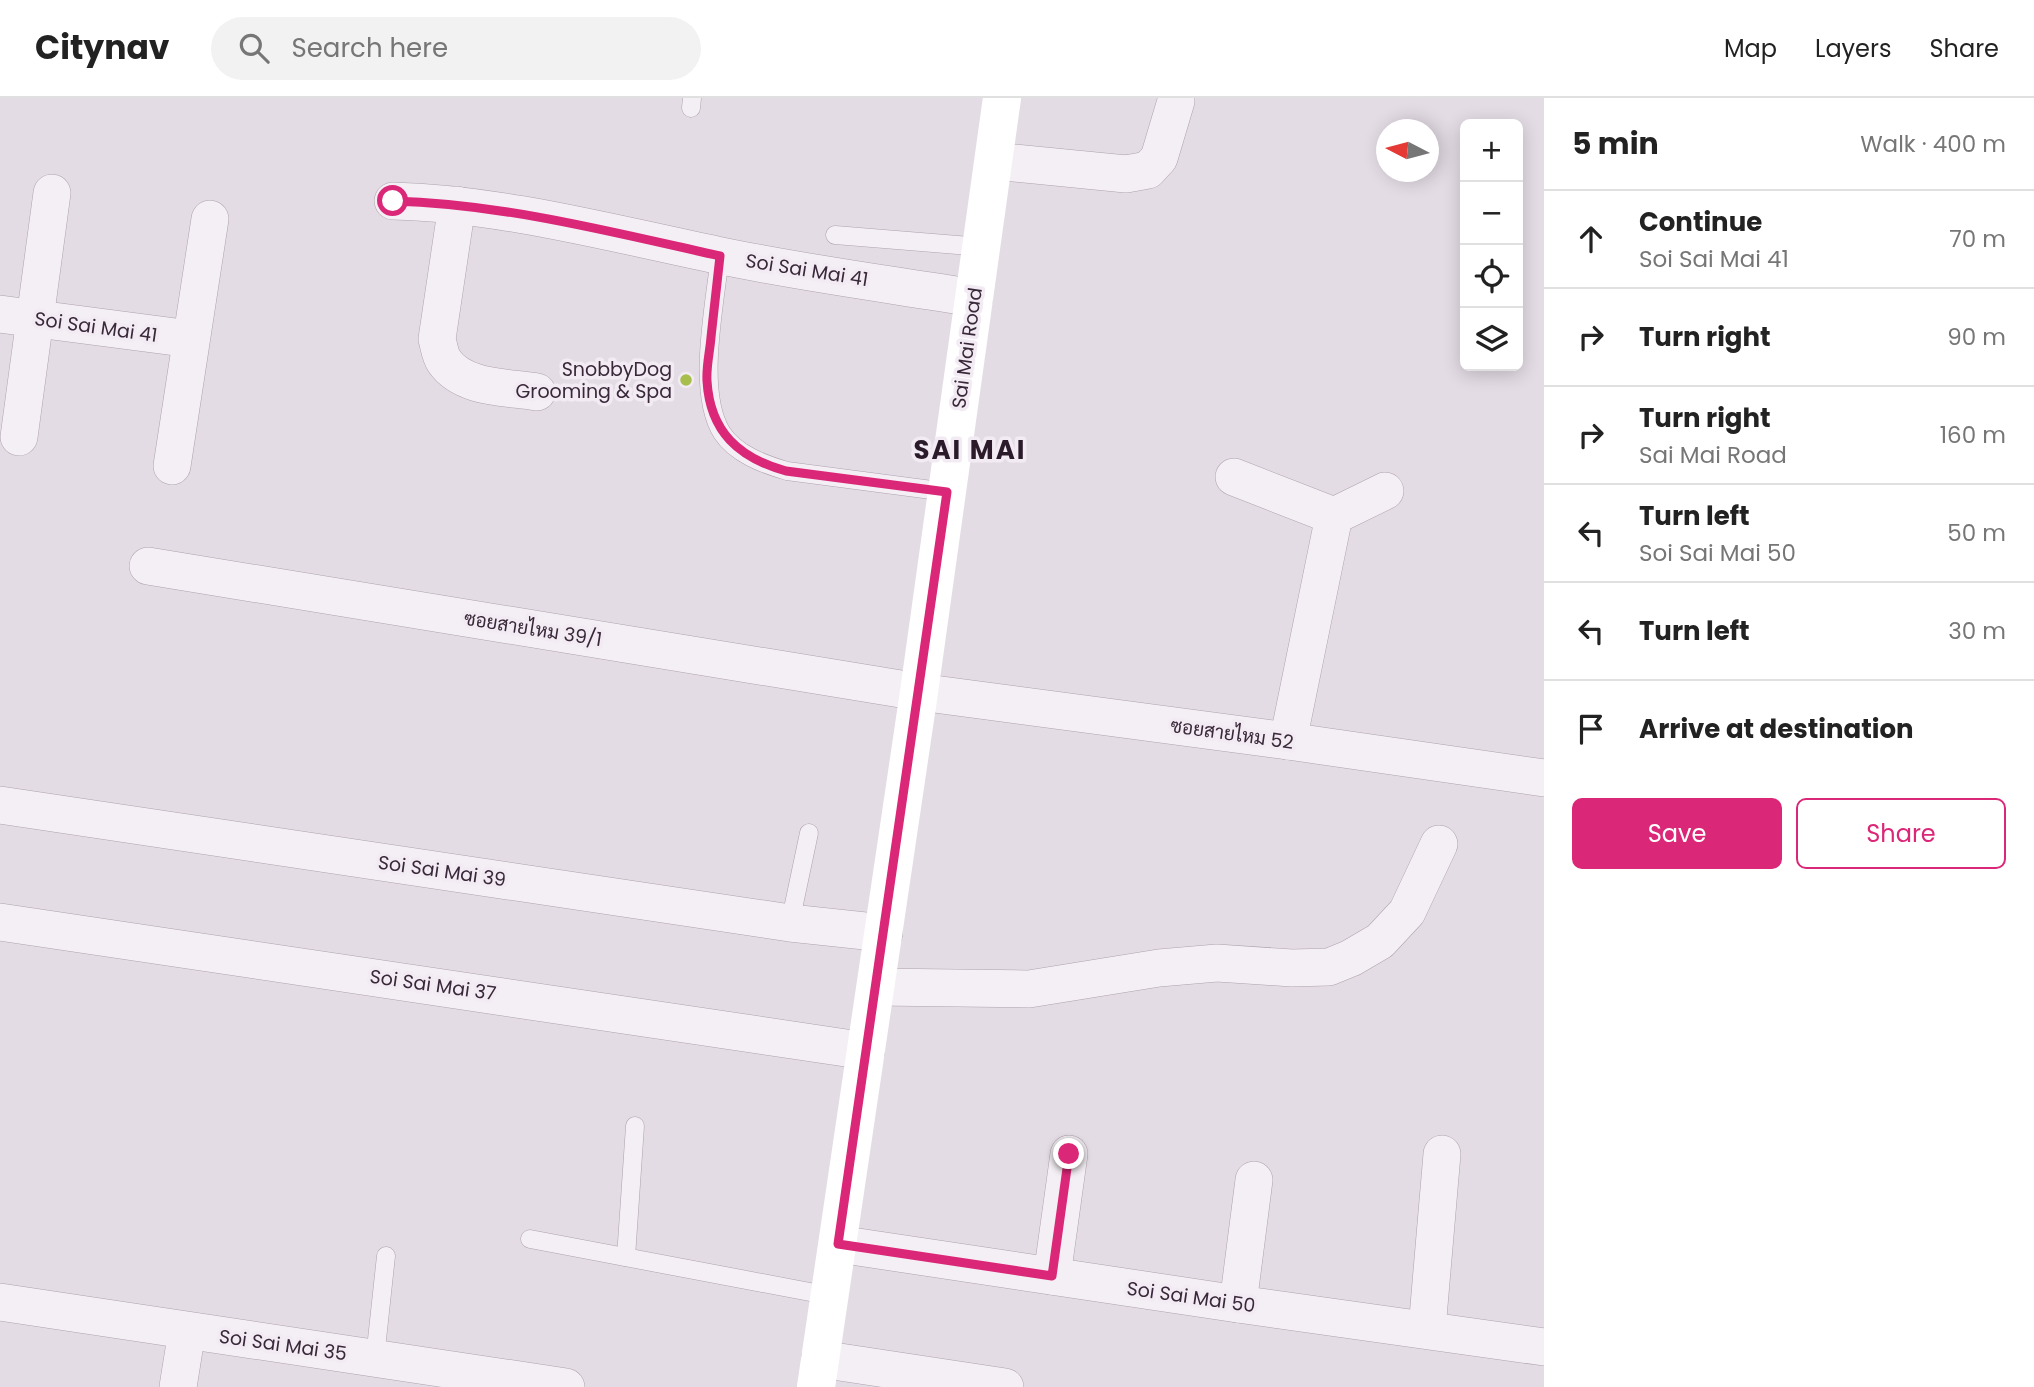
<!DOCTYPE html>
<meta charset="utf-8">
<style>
:root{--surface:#fff;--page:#f2f2f2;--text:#222;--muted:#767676;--line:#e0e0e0;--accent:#db2777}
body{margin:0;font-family:Poppins,Sarabun,sans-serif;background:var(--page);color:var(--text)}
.controls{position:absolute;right:21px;top:21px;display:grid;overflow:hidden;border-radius:10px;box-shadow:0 4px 18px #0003}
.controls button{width:63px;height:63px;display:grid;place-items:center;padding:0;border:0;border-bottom:2px solid var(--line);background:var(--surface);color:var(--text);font:35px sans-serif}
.compass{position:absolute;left:1376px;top:21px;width:63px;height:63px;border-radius:50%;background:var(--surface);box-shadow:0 4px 18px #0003;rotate:276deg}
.stop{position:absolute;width:21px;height:21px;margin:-16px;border:5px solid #db2777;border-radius:50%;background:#fff}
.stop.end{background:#db2777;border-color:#fff;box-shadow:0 2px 7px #0008}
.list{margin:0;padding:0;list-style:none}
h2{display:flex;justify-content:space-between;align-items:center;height:91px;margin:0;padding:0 28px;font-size:30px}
h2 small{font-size:23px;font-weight:400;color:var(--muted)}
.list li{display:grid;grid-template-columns:46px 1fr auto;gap:21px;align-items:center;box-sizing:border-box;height:98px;padding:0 28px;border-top:2px solid var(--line)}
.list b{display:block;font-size:26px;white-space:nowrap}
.list p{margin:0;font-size:23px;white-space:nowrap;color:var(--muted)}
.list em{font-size:23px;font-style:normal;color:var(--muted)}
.actions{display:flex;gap:14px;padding:21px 28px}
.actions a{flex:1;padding:16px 0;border:2px solid var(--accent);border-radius:10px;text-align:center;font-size:24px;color:var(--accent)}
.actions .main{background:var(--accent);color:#fff}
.icon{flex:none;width:38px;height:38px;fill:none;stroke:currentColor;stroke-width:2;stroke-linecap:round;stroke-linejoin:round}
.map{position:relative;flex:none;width:1544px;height:1289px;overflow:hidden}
header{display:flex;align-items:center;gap:42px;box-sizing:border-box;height:98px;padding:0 35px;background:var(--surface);border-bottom:2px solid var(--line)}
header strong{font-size:33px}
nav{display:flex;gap:38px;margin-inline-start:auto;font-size:24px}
.search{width:490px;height:63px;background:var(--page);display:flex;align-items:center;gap:18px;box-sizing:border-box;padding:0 24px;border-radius:38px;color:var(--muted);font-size:26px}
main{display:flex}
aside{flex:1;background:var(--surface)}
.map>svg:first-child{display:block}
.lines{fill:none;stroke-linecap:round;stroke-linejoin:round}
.lane-casing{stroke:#ada2ae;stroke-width:19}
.street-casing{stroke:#ada2ae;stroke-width:38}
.lane{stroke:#f4eff4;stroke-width:18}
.street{stroke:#f4eff4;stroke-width:37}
.secondary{stroke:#fff;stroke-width:38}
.route{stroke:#db2777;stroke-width:9}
.poi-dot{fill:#a7be4d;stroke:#f2ebf3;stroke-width:2.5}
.labels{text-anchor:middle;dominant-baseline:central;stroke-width:7;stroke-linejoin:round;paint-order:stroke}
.street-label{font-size:19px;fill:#392839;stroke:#f2ebf3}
.poi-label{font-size:19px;fill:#392839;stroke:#f2ebf3;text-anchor:end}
.district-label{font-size:26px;font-weight:bold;letter-spacing:2px;fill:#2a1a2a;stroke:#f2ebf3}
</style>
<header>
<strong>Citynav</strong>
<div class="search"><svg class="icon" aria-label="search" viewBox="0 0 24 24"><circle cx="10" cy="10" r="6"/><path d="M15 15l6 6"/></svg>Search here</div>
<nav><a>Map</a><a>Layers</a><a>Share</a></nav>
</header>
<main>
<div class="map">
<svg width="1544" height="1289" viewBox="0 0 1544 1289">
<rect width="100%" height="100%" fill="#e4dce5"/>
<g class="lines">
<g class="lane-casing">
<g id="lane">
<path d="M691,10l1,-10"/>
<path d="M835,137l147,12"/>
<path d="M720,158c-5,48 -24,136 2,177 14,21 41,31 65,38l160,21"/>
<path d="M790,825l19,-90"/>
<path d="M530,1141l301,57"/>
<path d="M626,1159l9,-131"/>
<path d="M375,1260l11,-102"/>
</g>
</g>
<g class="street-casing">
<g id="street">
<path d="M994,63l132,13 22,-4 11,-12 17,-57"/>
<path d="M393,103c110,3 217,32 324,54 85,18 171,29 257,43"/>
<path d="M457,107l-20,134c2,7 3,16 7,22 19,28 63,26 93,31"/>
<path d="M0,216l191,25"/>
<path d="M19,339l33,-244"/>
<path d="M172,368l38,-247"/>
<path d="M1234,379l100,39"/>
<path d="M148,468l771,126 369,49 256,37"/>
<path d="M1288,643l46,-225 51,-25"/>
<path d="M0,707l790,118 94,10"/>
<path d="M0,824l866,129"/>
<path d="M876,889l153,2 130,-21 58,-5 75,5 37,-1 22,-9 29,-17 27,-29 32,-68"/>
<path d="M838,1146l400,60 306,43"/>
<path d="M1052,1178l17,-122"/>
<path d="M0,1204l566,85"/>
<path d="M1238,1206l16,-124"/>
<path d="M1427,1231l15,-175"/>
<path d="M820,1261l185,28"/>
<path d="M178,1289l9,-56"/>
</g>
</g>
<use href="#lane" class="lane"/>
<use href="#street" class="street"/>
<path class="secondary" d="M816,1289l103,-695 83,-594"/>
</g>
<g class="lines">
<path class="route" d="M393,103c111,3 219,31 327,55 -3,27 -6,54 -9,81 -1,14 -5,30 -4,44 3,51 32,77 79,90l161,21 -109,752 214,32 17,-122"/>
</g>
<circle class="poi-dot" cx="686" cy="282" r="7"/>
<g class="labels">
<g class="street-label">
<text transform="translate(807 172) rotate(9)">Soi Sai Mai 41</text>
<text transform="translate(96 229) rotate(8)">Soi Sai Mai 41</text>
<text transform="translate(967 250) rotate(-82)">Sai Mai Road</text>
<text transform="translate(533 531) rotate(9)">ซอยสายไหม 39/1</text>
<text transform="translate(1232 636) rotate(8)">ซอยสายไหม 52</text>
<text transform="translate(442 773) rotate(8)">Soi Sai Mai 39</text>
<text transform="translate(433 887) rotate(8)">Soi Sai Mai 37</text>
<text transform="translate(1191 1199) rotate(8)">Soi Sai Mai 50</text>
<text transform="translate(283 1247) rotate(8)">Soi Sai Mai 35</text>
</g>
<g class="poi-label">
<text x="672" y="271">SnobbyDog<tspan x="672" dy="22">Grooming &amp; Spa</tspan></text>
</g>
<g class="district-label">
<text x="970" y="352">SAI MAI</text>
</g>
</g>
</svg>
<div class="controls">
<button>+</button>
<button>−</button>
<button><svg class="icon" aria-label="locate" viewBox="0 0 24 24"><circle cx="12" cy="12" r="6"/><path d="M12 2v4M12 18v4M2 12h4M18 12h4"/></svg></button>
<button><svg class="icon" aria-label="layers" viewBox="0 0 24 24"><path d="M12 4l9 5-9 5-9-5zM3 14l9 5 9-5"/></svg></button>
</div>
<svg class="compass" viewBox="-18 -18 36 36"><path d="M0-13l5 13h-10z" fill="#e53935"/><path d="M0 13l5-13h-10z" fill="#767676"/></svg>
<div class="stop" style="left:393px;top:103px"></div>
<div class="stop end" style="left:1069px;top:1056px"></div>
</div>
<aside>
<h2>5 min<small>Walk · 400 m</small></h2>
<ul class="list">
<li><svg class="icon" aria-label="ahead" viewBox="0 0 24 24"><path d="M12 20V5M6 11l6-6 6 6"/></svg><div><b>Continue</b><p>Soi Sai Mai 41</p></div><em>70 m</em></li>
<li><svg class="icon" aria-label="right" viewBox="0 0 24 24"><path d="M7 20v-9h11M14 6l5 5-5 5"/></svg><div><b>Turn right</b></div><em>90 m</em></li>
<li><svg class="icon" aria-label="right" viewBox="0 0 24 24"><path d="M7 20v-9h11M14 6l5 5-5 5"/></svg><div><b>Turn right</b><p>Sai Mai Road</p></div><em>160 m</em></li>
<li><svg class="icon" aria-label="left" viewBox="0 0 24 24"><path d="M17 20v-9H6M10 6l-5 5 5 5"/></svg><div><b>Turn left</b><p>Soi Sai Mai 50</p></div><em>50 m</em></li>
<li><svg class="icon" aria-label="left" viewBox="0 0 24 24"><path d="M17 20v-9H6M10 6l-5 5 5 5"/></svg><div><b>Turn left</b></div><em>30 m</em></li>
<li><svg class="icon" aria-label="arrive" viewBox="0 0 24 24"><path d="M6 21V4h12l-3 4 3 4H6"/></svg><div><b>Arrive at destination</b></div></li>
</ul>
<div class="actions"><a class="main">Save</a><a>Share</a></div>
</aside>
</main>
